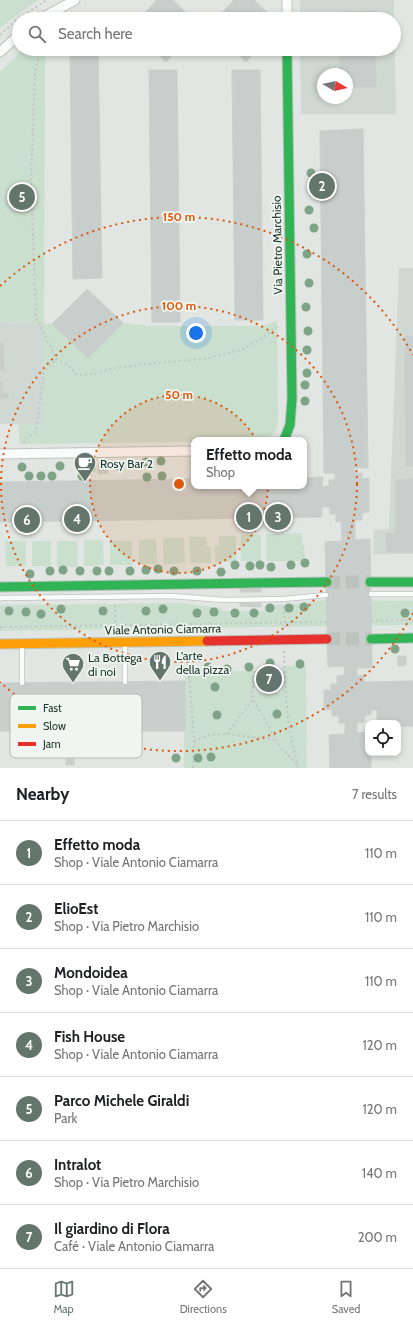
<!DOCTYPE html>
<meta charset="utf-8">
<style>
:root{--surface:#fff;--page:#f2f2f2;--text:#202124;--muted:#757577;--line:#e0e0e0;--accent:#64756d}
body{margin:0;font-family:Cabin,sans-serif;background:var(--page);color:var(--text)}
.controls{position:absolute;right:12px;bottom:12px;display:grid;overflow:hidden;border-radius:8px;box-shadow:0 2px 6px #0003}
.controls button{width:36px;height:36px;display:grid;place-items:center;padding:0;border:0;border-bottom:1px solid var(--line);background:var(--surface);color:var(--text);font:20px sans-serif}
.compass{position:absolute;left:317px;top:68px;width:36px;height:36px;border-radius:50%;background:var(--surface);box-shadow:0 2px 6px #0003;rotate:99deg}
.you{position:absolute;left:196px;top:333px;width:14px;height:14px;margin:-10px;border:3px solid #fff;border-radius:50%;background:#1a73e8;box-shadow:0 0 0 6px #1a73e833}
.badge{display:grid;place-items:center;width:26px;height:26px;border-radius:50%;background:var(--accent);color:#fff;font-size:13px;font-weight:700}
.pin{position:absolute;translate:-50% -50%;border:2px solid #fff;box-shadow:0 1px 4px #0006}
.popup{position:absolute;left:191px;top:437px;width:116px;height:52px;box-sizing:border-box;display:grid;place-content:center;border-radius:8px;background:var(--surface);filter:drop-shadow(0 1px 3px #0005);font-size:13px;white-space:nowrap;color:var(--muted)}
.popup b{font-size:15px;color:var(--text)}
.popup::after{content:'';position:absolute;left:50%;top:100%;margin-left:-8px;border:8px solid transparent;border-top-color:var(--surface)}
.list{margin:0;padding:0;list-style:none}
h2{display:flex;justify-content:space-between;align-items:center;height:52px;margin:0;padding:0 16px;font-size:17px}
h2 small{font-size:13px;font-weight:400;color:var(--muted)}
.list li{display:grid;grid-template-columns:26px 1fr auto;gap:12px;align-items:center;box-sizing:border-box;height:64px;padding:0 16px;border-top:1px solid var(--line)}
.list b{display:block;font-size:15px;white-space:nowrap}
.list p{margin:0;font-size:13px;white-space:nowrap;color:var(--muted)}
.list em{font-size:13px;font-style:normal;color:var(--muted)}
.icon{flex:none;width:22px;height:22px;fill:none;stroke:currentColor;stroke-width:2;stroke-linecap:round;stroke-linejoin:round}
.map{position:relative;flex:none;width:413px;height:768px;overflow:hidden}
.search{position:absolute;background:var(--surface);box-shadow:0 2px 6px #0003;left:12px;right:12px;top:12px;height:44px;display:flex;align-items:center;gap:10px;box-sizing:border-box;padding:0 14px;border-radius:22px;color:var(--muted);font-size:15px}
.sheet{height:500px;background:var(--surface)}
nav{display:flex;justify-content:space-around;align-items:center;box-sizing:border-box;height:56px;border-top:1px solid var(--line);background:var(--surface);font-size:11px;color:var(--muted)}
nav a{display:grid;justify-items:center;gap:2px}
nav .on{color:var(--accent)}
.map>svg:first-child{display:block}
.built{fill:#cfd8d2;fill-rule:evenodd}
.green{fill:#cadfce}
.building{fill:#c8cecb;stroke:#cacfcc}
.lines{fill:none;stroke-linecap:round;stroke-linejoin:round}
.secondary-tunnel{stroke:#bbc3bf;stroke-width:13;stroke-dasharray:13 6;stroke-linecap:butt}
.lane-casing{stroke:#bec3c0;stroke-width:6}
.street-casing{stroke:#bec3c0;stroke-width:11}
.fast-casing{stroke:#bdc4c0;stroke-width:11}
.slow-casing{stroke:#bdc4c0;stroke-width:11}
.jam-casing{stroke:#bdc4c0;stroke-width:11}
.path{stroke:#bfc6c3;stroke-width:2;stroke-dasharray:2 3;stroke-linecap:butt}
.lane{stroke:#fafbfb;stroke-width:4.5}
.street{stroke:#fafbfb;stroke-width:9}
.fast{stroke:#30b455;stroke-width:9}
.slow{stroke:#ff9f0a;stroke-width:9}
.jam{stroke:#e5322d;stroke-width:9}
.tree{fill:#7ea387}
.ring{fill:none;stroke:#de570e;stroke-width:2;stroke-dasharray:2 4}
.labels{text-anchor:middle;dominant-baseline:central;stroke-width:3.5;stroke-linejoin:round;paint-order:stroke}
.street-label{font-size:12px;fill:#21382e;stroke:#eff6f1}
.poi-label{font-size:12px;fill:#21382e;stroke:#eff6f1;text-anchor:start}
.key{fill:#eff6f1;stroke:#b1bdb6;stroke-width:1}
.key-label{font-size:11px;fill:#21382e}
.centre{fill:#de570e;stroke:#eff6f1;stroke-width:2}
.ring-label{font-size:12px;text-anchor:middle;font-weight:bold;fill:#de570e;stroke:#eff6f1;stroke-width:3.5;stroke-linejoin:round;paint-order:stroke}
</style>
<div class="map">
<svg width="413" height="768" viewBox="0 0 413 768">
<rect width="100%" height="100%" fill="#e1e6e3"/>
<g class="built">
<path d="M300,0h94l2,114h-95l-1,-65h94v-30h-94zM323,74h24v24h-24z"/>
<path d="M399,268h14v286h-40l1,-24 15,-1z"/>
<path d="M0,322l44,2v101l-44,-1z"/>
</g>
<g class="green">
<path d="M0,0h39l-18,12 -21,16z"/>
<path d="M24,49h21l-1,275h8l36,34 35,-35 25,3h114l15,-5 1,99c-1,10 -5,18 -16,20h-68v2l-175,2v-20h25v-100l-44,-2v-250z"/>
<path d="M302,533v12h2l1,16h-38l-1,-27z"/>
<rect x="241" y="535" width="20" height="26"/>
<path d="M219,536h17v26h-21v-16h4z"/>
<path d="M189,537h18v10h4v16h-21z"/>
<path d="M163,538h21l1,25 -21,1z"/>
<path d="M156,539l1,25h-18v-24z"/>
<path d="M84,540h19l1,25 -20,1z"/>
<path d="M5,541h21v25h-20z"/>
<rect x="32" y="541" width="19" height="25"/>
<path d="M77,541l1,26h-21v-26z"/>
<rect x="110" y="541" width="22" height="24"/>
<path d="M324,600l89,1v24l-413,6v-26l181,-2 39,5 3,3h41l1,-5 30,-2z"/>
<path d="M282,666h24l1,102h-123l1,-97h70v22h27z"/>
</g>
<g class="building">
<path d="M157,0h16l20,19h-54z"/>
<path d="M234,0h20l20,19h-58z"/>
<path d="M375,11v8h-35v-7z"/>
<path d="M70,49h28l4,229 -29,1z"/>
<path d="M153,49h26l-13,13z"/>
<path d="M233,49h24l-11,13z"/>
<path d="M340,49h35l1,38h-29v-13h-7z"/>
<path d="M149,70h28l3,252h-28z"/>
<path d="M232,70h28l3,250h-28z"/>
<path d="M363,129l5,339h-14l1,5h7v6l7,-1v34l-7,1v7h-7v20l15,-1 2,129h-15v8l7,-1v7l49,-1v45l-15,1v-4h-21v-13h-6v5h-6l-1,7 -7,1v10l11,-1v21h3v15h-41l-1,-33 16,-1v-11h-6v-7h-7v-7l-8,1v-20h7v-6h6v-8l8,-1 -1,-9 -16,1 -3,-125 17,-1 -1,-20 -5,1v-8h-6v-7h-8v10l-322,5v-40l194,-3v7h110v-8l19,-1 -1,10 7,-1v-6h6v-7h-11l-4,-342z"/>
<path d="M87,289l36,34 -35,35 -36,-34z"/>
<path d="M405,336h8v130h-7z"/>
<path d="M0,343h3l1,28h-4z"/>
<path d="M0,382h2v11h6v5h-8z"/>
<path d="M98,464h9l1,9 -10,1z"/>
<path d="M413,479v73h-26l-1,-19h10v-53z"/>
<path d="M241,588h20v4h-21z"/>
<path d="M240,603h21v4l-21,-1z"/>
<path d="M398,656h8v9l-8,1z"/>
<path d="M156,659h10v10h-9z"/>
<path d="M265,675l8,1v7h-8z"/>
<path d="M185,681v50h-185v-48z"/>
<rect x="66" y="759" width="8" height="6"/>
</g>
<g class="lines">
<g class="secondary-tunnel">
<path d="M327,582h43"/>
<path d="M327,639h44"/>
</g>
<g class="lane-casing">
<g id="lane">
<path d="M371,594h42"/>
<path d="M0,598l171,-2 54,4 59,-1 42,-4"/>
<path d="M125,644v38"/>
<path d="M22,645v38"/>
</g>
</g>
<g class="street-casing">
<g id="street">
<path d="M287,0v19"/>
<path d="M40,19l35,-19"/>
<path d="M0,52l19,-17"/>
<path d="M0,454l194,-3"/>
</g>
</g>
<g class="fast-casing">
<g id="fast">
<path d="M284,440l6,-15 2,-26 -5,-350"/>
<path d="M370,582h43"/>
<path d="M0,587l327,-5"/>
<path d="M371,639l42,-1"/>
</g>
</g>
<g class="slow-casing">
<path id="slow" d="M0,644l207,-3"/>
</g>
<g class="jam-casing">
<path id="jam" d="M207,641l120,-2"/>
</g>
<g class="path">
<path d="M0,35l16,-15 31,-20"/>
<path d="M40,49l-5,25 -4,106 5,137 20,42 13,7 8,9 16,-1 17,-5 34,-5 59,-5 38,-9 21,-12 17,-13"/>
<path d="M24,443l1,-4 11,-8 8,-59 12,-13"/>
<path d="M115,605v26"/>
<path d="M284,606l1,21"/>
<path d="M371,621l42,-1"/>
<path d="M0,627l327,-5"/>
<path d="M284,651l2,47 3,31 9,39"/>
<path d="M189,671l5,70 -1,27"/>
<path d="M255,671l-3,22 1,6 28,49 17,17"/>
<path d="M227,734l26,-35"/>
<path d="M194,741l16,-6 17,-1 48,6"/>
</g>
<use href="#lane" class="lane"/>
<use href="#street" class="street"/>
<use href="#fast" class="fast"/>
<use href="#slow" class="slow"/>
<use href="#jam" class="jam"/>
</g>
<g class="tree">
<circle cx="311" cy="173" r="4.5"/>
<circle cx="309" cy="210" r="4.5"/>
<circle cx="314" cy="228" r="4.5"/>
<circle cx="307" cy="254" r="4.5"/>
<circle cx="309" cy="283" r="4.5"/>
<circle cx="306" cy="307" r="4.5"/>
<circle cx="308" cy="331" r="4.5"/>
<circle cx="307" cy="350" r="4.5"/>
<circle cx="307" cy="373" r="4.5"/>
<circle cx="305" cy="385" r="4.5"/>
<circle cx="305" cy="401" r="4.5"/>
<circle cx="161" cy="461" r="4.5"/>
<circle cx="146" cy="462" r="4.5"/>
<circle cx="60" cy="466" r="4.5"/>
<circle cx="81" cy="466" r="4.5"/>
<circle cx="118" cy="466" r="4.5"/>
<circle cx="22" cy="467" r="4.5"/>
<circle cx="91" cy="468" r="4.5"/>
<circle cx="29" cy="476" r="4.5"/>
<circle cx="41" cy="476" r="4.5"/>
<circle cx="52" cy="476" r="4.5"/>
<circle cx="82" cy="476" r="4.5"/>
<circle cx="162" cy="476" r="4.5"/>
<circle cx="147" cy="477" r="4.5"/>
<circle cx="305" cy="563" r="4.5"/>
<circle cx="235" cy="565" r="4.5"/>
<circle cx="260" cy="565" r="4.5"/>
<circle cx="291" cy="565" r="4.5"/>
<circle cx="250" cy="566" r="4.5"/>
<circle cx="271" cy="567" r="4.5"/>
<circle cx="158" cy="569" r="4.5"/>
<circle cx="63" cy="570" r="4.5"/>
<circle cx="146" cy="570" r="4.5"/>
<circle cx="50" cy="571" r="4.5"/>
<circle cx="80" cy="571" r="4.5"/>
<circle cx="97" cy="571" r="4.5"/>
<circle cx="109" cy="571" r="4.5"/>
<circle cx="130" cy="571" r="4.5"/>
<circle cx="174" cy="571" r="4.5"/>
<circle cx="197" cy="571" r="4.5"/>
<circle cx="221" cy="572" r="4.5"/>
<circle cx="30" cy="574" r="4.5"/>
<circle cx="304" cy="607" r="4.5"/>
<circle cx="270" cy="608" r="4.5"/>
<circle cx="289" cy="608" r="4.5"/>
<circle cx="61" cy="609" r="4.5"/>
<circle cx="163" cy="609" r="4.5"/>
<circle cx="9" cy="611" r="4.5"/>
<circle cx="103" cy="611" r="4.5"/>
<circle cx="146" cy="611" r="4.5"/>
<circle cx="26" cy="612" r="4.5"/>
<circle cx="214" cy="612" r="4.5"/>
<circle cx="197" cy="613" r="4.5"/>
<circle cx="235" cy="613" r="4.5"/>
<circle cx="254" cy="613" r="4.5"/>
<circle cx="405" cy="613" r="4.5"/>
<circle cx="41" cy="614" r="4.5"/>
<circle cx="395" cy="649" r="4.5"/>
<circle cx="270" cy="663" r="4.5"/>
<circle cx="300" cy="664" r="4.5"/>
<circle cx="208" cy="667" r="4.5"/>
<circle cx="249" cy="667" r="4.5"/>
<circle cx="227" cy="669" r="4.5"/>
<circle cx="215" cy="687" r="4.5"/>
<circle cx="277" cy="714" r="4.5"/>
<circle cx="217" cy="715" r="4.5"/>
<circle cx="211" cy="757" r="4.5"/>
<circle cx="176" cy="758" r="4.5"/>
<circle cx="198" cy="758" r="4.5"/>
</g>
<circle cx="179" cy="484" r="89" fill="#de570e" fill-opacity=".12"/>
<g class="ring">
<circle cx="179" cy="484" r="89"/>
<circle cx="179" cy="484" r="178"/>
<path d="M413 613A267 267 0 0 1 0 682M0 286A267 267 0 0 1 413 355"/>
</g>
<defs>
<g id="cafe-pin" transform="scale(1.15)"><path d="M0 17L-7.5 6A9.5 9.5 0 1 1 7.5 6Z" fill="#64756d" stroke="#eff6f1"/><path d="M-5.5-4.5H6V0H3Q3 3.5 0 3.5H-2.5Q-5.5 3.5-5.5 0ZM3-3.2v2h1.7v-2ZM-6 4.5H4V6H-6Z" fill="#fff"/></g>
<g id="restaurant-pin" transform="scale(1.15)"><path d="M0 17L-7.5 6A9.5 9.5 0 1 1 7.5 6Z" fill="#64756d" stroke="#eff6f1"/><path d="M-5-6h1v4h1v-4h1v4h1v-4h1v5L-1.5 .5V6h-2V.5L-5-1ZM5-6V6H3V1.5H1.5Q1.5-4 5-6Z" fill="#fff"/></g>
<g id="supermarket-pin" transform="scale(1.15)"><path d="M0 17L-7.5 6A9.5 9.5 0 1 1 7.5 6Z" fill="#64756d" stroke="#eff6f1"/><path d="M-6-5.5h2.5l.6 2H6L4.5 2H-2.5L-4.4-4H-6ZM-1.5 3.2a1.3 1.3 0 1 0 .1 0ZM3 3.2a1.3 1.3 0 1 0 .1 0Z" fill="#fff"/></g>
</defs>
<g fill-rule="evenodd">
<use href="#cafe-pin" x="85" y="463"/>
<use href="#restaurant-pin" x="160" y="662"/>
<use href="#supermarket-pin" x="73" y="664"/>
</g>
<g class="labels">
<g class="street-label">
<text transform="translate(277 245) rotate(-91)">Via Pietro Marchisio</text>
<text transform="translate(163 629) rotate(-1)">Viale Antonio Ciamarra</text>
</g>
<g class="poi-label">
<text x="100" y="463">Rosy Bar 2</text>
<text x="176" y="655">L'arte<tspan x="176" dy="14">della pizza</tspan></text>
<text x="88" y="657">La Bottega<tspan x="88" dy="14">di noi</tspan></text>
</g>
</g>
<rect x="10" y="694" width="132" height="64" rx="6" class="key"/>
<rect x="18" y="706" width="18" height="4" fill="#30b455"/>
<rect x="18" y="724" width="18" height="4" fill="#ff9f0a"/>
<rect x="18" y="742" width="18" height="4" fill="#e5322d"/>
<g class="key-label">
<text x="43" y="712">Fast</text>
<text x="43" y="730">Slow</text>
<text x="43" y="748">Jam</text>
</g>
<circle cx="179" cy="484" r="6" class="centre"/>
<g class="ring-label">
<text x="179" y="221">150 m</text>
<text x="179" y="310">100 m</text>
<text x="179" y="399">50 m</text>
</g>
</svg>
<div class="controls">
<button><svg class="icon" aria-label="locate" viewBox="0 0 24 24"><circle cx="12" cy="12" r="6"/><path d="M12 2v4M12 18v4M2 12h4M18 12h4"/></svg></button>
</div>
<svg class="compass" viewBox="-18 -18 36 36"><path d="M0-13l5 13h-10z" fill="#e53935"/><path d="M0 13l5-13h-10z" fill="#757577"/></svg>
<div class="you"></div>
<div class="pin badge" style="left:249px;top:517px">1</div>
<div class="popup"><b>Effetto moda</b>Shop</div>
<div class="pin badge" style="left:322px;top:186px">2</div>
<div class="pin badge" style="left:278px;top:517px">3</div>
<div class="pin badge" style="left:77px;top:519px">4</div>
<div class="pin badge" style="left:22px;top:197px">5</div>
<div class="pin badge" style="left:27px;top:520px">6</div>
<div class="pin badge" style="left:269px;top:679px">7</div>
<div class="search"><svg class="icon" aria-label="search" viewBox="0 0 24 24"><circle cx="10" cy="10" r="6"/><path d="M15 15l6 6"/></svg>Search here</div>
</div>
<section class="sheet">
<h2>Nearby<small>7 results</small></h2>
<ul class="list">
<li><span class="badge">1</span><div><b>Effetto moda</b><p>Shop · Viale Antonio Ciamarra</p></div><em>110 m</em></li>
<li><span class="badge">2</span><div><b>ElioEst</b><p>Shop · Via Pietro Marchisio</p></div><em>110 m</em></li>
<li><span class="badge">3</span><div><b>Mondoidea</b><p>Shop · Viale Antonio Ciamarra</p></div><em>110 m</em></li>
<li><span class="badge">4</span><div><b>Fish House</b><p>Shop · Viale Antonio Ciamarra</p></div><em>120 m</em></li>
<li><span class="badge">5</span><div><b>Parco Michele Giraldi</b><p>Park</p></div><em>120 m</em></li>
<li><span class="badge">6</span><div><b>Intralot</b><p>Shop · Via Pietro Marchisio</p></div><em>140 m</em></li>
<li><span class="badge">7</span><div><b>Il giardino di Flora</b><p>Café · Viale Antonio Ciamarra</p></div><em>200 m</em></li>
</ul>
</section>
<nav>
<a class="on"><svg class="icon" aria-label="map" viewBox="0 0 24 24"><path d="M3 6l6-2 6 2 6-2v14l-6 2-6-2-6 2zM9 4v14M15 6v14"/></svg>Map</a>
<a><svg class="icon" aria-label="directions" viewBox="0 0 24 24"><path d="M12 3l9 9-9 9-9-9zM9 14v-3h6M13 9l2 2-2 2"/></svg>Directions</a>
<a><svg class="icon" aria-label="saved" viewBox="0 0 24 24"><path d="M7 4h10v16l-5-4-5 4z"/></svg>Saved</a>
</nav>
